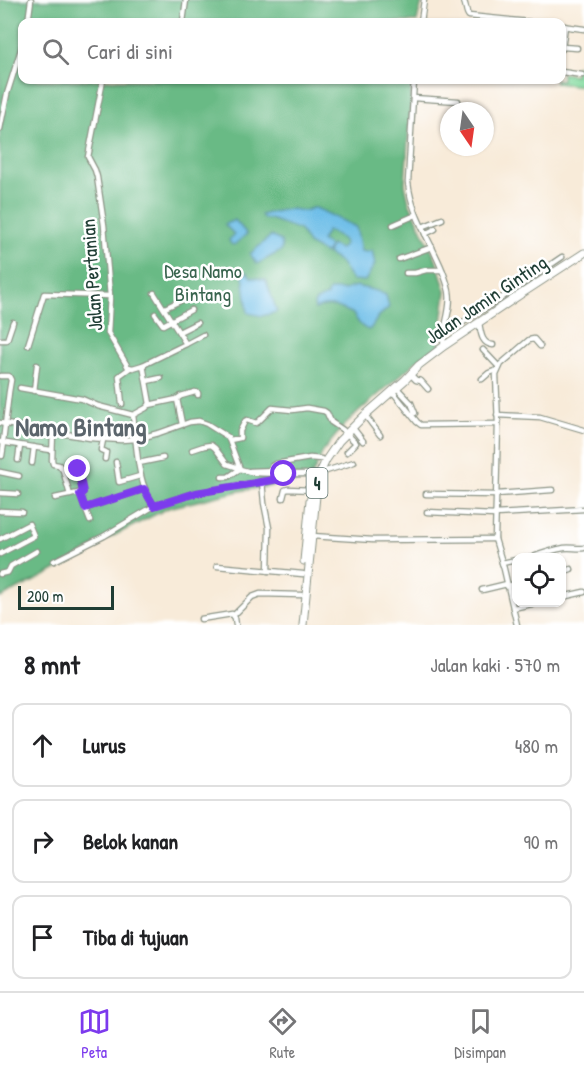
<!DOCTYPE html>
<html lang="id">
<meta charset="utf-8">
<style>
:root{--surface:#fff;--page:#f6f6f6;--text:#202124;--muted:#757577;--line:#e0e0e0;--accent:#7c3aed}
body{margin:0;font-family:"Patrick Hand",sans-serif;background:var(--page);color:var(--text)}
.controls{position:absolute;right:18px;bottom:18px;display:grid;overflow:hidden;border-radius:12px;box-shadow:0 2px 4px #0004}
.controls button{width:54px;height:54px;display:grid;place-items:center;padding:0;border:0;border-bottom:2px solid var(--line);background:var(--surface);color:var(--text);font:30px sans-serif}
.compass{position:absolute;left:440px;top:102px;width:54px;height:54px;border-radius:50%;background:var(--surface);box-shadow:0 2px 4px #0004;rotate:167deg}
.scale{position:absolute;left:18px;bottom:15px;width:96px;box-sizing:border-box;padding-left:6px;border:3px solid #1f3d34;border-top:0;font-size:16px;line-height:21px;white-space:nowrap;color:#1f3d34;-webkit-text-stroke:4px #fff;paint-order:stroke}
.stop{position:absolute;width:18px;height:18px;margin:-14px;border:4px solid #7c3aed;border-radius:50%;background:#fff}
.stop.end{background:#7c3aed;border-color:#fff;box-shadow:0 2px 6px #0008}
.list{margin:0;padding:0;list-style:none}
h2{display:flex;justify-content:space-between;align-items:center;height:78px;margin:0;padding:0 24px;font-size:26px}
h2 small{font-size:20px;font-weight:400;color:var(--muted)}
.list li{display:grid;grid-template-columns:39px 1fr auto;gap:18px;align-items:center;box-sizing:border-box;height:84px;margin:0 12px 12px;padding:0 12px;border:2px solid var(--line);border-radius:12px}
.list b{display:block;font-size:22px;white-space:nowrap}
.list em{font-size:20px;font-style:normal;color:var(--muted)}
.icon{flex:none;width:33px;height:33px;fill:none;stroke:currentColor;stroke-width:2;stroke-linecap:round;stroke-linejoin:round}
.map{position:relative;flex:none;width:584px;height:625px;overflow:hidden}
.search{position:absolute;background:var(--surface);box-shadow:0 2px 4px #0004;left:18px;right:18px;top:18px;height:66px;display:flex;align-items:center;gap:15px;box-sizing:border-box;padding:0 21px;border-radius:12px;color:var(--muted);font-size:22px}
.sheet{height:366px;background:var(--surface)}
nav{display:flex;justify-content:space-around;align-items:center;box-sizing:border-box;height:84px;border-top:2px solid var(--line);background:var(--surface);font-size:16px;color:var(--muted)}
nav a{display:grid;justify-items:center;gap:3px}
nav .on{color:var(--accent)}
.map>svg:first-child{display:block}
.green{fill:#82da9e;stroke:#508c69;stroke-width:1.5}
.forest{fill:#69ba85;stroke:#447c5c;stroke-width:1.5}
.water{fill:#6dbee8;stroke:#467e8e;stroke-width:1.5}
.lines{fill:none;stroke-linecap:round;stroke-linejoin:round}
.minor-casing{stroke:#8c9486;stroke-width:7}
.highway-casing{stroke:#8c9486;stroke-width:9}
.minor{stroke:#fff;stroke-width:4.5}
.highway{stroke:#fff;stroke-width:7}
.route{stroke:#7c3aed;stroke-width:8}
.labels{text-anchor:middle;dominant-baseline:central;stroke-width:5;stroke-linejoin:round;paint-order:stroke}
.shield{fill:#fff;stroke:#627771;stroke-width:1.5}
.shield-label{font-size:18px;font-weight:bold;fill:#1f3d34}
.park-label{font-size:20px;fill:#38644e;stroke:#fff}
.street-label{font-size:20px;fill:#1f3d34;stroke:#fff}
.district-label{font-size:26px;font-weight:bold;fill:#5b656c;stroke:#fff}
</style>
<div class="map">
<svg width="584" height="625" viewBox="0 0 584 625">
<rect width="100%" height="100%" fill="#fff"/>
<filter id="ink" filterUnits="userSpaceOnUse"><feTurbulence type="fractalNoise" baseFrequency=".0167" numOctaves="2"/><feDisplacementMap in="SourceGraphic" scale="12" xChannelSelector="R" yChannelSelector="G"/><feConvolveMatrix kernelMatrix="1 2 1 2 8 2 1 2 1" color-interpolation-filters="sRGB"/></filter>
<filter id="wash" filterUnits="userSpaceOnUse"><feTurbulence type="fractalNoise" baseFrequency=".008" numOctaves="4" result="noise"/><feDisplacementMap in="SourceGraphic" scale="24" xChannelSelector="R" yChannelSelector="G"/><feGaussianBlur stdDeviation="1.35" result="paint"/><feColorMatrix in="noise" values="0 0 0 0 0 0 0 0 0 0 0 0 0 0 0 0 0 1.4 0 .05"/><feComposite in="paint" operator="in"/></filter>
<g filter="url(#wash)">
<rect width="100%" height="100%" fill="#f8ebd9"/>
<path class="green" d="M576,66l8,1v19l-29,-3v-3h7v-7l13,2z"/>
<path class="forest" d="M0,0h423l-4,12 -2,10h-395v58h389v17l-6,87 4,18 27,57 10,32 -7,55 -20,13 -72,63 -24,29 -9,21 -3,1 4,6 -76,12 -71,17 -57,29 -63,37 -48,24z"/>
<g class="water">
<path d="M312,208h4l40,19 5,24 6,1 5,-2 3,14 -10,17 -13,-1 -12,-18 -11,-7 -1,-2 3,-8 9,4 2,-1 3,-5c-3,-5 -11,-11 -18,-12l-6,10 7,4 1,2 -3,7 -18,-10 -8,-14 -30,-11h-6l-3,-4c6,-2 25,-6 31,-6 10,1 10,4 20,-1z"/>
<path d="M235,220l12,14 -13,11 -3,-1 -2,-4 5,-6 -9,-9v-1z"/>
<path d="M271,236l10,5 1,5 -1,5 -24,13 -7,-10z"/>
<path d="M247,272l4,5 15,3 11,32 -15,4 -14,-3 -5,-38z"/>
<path d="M356,286l21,5 9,4 3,12c-3,4 -6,5 -10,9 -4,4 -5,10 -10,14 -9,-2 -12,-11 -17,-17 -8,-3 -18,-9 -27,-7 -4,0 -7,2 -10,3l-1,-5 2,-3 11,-5v-2l3,-4h14z"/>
</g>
</g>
<g filter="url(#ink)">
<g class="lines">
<g class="minor-casing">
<g id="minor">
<path d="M463,0c4,5 2,12 6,16l60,6"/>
<path d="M28,22l3,-22"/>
<path d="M183,22l3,-22"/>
<path d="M421,22l3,-22"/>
<path d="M562,26l22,3"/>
<path d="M562,47l15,1"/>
<path d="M562,49l3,-23"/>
<path d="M562,72l20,3"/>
<path d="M103,80l-15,77 7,13 2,7 7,48 6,71 -2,37 20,34 5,1 10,-3 7,39 -4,4 -13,7c4,30 3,66 21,91"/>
<path d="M414,80l-6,102c4,40 32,70 41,109 4,19 -9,41 -5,55"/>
<path d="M413,98l45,3"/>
<path d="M0,129l7,-35 15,-48"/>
<path d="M393,225l23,-10"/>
<path d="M422,227l20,-8"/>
<path d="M425,234l10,-5"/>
<path d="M399,259l33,-12"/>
<path d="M406,273h9l11,-3h16"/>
<path d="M165,308l19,-9"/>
<path d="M155,314l8,11 28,-15"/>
<path d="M479,323c2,9 2,21 14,22"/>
<path d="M460,324l43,-27 59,-40"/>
<path d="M179,332l18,-9"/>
<path d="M0,340h7l6,-18"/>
<path d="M186,344l17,-9"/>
<path d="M28,345l16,-51 66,2"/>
<path d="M483,350l16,17"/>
<path d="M143,365l43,-21 -32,-51"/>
<path d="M410,374l6,6 5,1 7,8"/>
<path d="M0,376h9l2,4 -2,12 -6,50"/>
<path d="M482,379l7,-6 8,-3"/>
<path d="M147,381l14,-3"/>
<path d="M396,387l15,16 4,10"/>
<path d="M20,388l62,11 16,7 35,9"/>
<path d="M34,391l3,-26"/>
<path d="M393,392l24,30 4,3 77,-1"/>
<path d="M122,404l-3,-28 11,-8"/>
<path d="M149,405l28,-6"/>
<path d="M365,415l15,20"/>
<path d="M497,415l43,2 44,13"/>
<path d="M0,423l90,15 31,2 15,-1 23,-6 31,-11 9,-1 8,3 21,13 12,32 14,4 30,1"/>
<path d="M182,424l-5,-25 4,-3 14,-4 3,1v2"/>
<path d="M352,427l11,14"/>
<path d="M53,432l-1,28 1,4 6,1 4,5 7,25"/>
<path d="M346,433l10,10 -9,9"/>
<path d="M103,440l-2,10 5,2 -1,7"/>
<path d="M230,440l10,-2v-7l5,-10 2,-1 9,3 2,-1 14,-14 20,2 15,-2 17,3 3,2 4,9 12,8"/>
<path d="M0,442l51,8"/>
<path d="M192,450l12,-4 7,-1 4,3 12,16 12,4"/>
<path d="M2,456l2,-13"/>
<path d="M18,460l2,-14"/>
<path d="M116,462l3,20 21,-6"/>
<path d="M32,463l2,-16"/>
<path d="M139,463l24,-5"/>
<path d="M270,470l2,-4 3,-2 35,-6 11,1"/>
<path d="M250,471l27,-1 5,3"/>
<path d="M0,472l19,4"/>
<path d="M320,473l34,-11"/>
<path d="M290,474h25"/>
<path d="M222,477h6l12,-8"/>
<path d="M262,481l2,22 5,25 -1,43"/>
<path d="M0,493l18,1"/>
<path d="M80,494l5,14 59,-19"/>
<path d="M426,494l71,1"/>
<path d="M497,494l55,-4"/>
<path d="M55,498l28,-6 -7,-26 -3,-1 -10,5"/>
<path d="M283,498l2,-8 3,-1 24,1"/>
<path d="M85,508l5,13"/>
<path d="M0,511l22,1"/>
<path d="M427,512l68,3"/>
<path d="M495,514l89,-5"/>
<path d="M312,536l61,4 122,-1"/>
<path d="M0,539l29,-15 5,12 -34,18"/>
<path d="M530,558c11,-4 22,-8 34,-10 7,-1 13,1 20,0"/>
<path d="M54,561l50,-25 50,-30 42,-13 77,-13 19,-6"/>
<path d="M502,563l14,-3"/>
<path d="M217,566l86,8"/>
<path d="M562,572l9,-3"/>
<path d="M0,574l8,-2 3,-6 26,-15"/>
<path d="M507,586l9,-2"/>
<path d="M482,590l25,-6"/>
<path d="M562,597l22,-5"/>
<path d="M513,608l28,-6"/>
<path d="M234,615l18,-18 8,-3 41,1"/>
<path d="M201,619l31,-5 3,4 1,7"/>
<path d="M517,625l-13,-56 -9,-30 3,-115 -2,-49 5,-11 28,-24 5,-1 6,7"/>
</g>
</g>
<g class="highway-casing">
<g id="highway">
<path d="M304,561l6,-61"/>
<path d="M303,625l14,-139 3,-13 6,-13 13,-19 26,-26 40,-35 14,-15 25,-19 77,-52 63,-41"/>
</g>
</g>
<use href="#minor" class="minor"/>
<use href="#highway" class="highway"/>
</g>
</g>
<g class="lines" filter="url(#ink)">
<path class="route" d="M78,469l5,23 -3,2 5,14 59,-19 10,17 42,-13 83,-14 13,-5h-8"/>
</g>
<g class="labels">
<rect class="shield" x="306.5" y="468" width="21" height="30" rx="4.5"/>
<g class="shield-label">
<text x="317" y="483">4</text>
</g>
<g class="park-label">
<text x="203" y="270">Desa Namo<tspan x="203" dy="23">Bintang</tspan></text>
</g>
<g class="street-label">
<text transform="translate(91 275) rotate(-94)">Jalan Pertanian</text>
<text transform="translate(486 299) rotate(-34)">Jalan Jamin Ginting</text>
</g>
<g class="district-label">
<text x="81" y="426">Namo Bintang</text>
</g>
</g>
</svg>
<div class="controls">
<button><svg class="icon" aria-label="locate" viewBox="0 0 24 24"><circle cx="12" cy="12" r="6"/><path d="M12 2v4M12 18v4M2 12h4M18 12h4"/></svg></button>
</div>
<svg class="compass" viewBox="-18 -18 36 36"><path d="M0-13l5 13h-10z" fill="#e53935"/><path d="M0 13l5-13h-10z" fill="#757577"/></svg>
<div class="scale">200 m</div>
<div class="stop" style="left:284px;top:474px"></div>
<div class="stop end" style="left:78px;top:469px"></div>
<div class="search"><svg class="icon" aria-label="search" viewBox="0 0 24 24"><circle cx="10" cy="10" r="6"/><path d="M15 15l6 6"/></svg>Cari di sini</div>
</div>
<section class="sheet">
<h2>8 mnt<small>Jalan kaki · 570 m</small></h2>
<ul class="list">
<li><svg class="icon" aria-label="ahead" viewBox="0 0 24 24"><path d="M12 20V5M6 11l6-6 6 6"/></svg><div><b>Lurus</b></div><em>480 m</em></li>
<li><svg class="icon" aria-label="right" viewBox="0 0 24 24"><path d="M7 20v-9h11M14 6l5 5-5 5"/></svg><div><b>Belok kanan</b></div><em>90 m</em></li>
<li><svg class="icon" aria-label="arrive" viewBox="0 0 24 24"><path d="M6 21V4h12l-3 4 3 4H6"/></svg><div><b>Tiba di tujuan</b></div></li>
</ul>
</section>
<nav>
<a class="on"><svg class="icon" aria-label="map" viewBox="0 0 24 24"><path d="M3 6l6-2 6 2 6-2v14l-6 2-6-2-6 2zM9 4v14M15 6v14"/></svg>Peta</a>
<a><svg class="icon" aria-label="directions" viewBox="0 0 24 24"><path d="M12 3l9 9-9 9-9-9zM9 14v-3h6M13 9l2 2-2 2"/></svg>Rute</a>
<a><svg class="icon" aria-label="saved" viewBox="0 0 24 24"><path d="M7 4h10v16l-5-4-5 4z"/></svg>Disimpan</a>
</nav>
